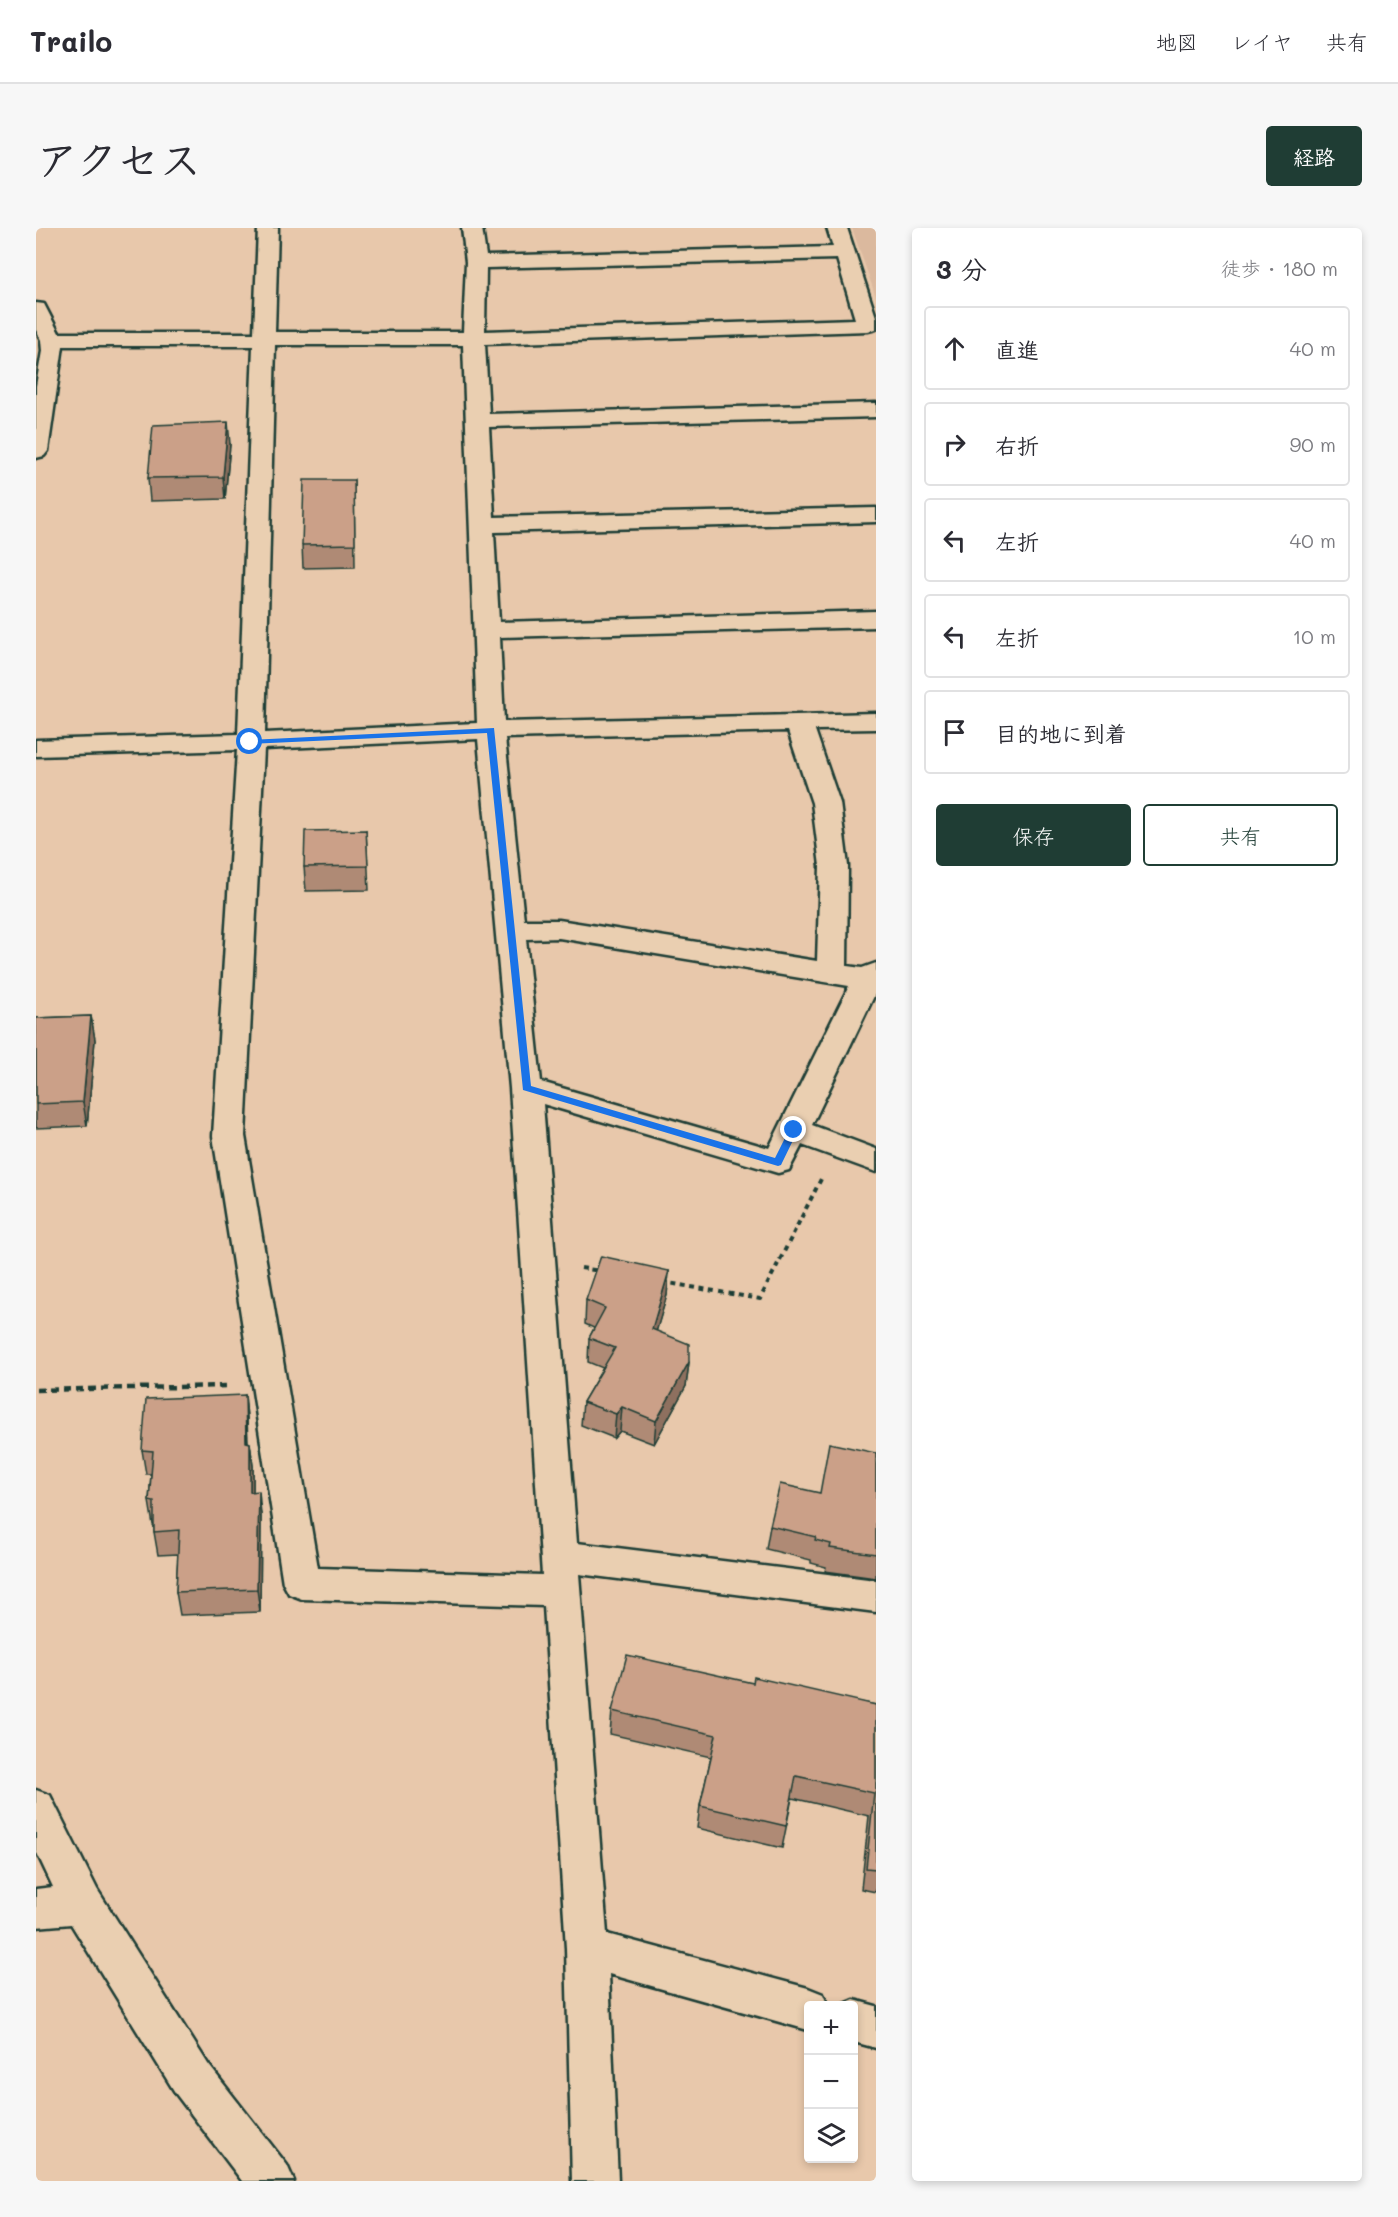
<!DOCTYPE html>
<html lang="ja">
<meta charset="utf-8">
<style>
:root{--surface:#fff;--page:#f7f7f7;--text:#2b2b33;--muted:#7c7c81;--line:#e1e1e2;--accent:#1f3d34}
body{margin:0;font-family:Mali,"Klee One",sans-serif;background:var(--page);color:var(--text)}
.controls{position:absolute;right:18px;bottom:18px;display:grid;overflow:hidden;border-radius:6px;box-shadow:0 3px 9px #0003}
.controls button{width:54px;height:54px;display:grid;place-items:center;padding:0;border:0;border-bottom:2px solid var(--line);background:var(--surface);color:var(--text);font:30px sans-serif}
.stop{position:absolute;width:18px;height:18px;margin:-14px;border:4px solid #1a73e8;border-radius:50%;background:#fff}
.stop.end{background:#1a73e8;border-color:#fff;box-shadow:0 2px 6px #0008}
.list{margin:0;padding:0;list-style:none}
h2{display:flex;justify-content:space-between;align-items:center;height:78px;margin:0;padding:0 24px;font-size:26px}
h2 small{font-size:20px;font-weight:400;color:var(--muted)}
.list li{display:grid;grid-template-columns:39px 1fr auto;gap:18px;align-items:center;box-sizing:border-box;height:84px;margin:0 12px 12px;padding:0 12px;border:2px solid var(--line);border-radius:6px}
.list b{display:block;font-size:22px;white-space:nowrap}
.list em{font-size:20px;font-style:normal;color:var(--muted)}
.actions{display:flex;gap:12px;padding:18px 24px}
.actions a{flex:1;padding:14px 0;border:2px solid var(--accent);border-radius:6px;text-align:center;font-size:21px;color:var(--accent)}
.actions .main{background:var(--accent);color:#fff}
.icon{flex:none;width:33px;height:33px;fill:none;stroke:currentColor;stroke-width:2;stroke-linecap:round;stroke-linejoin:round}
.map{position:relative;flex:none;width:840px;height:1953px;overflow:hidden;border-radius:6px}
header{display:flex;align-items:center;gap:36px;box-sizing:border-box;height:84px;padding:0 30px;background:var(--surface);border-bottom:2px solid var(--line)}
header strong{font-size:28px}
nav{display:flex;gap:33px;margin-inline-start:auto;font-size:21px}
.intro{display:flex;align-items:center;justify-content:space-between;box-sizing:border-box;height:144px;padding:0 36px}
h1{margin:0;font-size:42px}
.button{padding:15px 27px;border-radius:6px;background:var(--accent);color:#fff;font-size:21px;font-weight:700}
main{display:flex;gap:36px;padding:0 36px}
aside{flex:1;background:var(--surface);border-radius:6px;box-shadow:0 3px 9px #0003}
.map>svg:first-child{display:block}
.built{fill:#dbb99e}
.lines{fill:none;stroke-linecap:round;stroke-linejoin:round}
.minor-casing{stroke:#1f3d34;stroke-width:5}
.path-far1{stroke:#1f3d34;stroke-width:4;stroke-dasharray:5 4.5;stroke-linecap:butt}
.path{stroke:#1f3d34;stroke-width:4.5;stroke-dasharray:8 5;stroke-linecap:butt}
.minor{fill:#eacfb1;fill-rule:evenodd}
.wall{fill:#af8a75;stroke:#1f3d34;stroke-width:1.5}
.shaded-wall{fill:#8e705f;stroke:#1f3d34;stroke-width:1.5}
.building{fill:#cba088;stroke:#1f3d34;stroke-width:1.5}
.route{fill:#1a73e8}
</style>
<header>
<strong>Trailo</strong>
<nav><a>地図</a><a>レイヤ</a><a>共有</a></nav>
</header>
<div class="intro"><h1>アクセス</h1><a class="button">経路</a></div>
<main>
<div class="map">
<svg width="840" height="1953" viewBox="0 0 840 1953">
<rect width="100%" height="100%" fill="#e8c8ab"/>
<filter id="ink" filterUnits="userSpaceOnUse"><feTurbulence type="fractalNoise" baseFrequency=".0167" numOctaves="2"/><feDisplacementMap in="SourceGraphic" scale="12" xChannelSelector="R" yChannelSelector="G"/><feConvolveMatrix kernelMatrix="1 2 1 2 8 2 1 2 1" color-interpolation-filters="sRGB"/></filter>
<g filter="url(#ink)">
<path class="built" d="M816,0h24v69z"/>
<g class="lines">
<g class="minor-casing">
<g id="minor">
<path d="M222,0h20l-3,104h188l3,-70 -4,-34h20l4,28 347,-9 -6,-19h20l29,89v12l-8,2 -383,13 4,70 387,-11v14l-387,10 5,90 382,-9v14l-382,10 5,90 377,-11v16l-376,10 4,85 372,-9v16l-61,1 25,73 8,63 -1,100 15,2 14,-5v29l-64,133 64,24v23l-74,-27 -13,25 -11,3 -235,-69 34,439 299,37v32l-297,-38 28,360 201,54 15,6 5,12h-20v24l-199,-56 9,207h-46l-6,-233 -22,-342 -242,-7 -13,-5 -6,-11 -70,-447 24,-386 -201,6v-16l202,-6 15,-388h-190l-15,105 -4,5 -8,2v-72l6,-35 -1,-11 -5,-10v-27l8,1 15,29h195zM801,31l18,60 -370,12 1,-63zM239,117h188l14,378 -212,10zM752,503l24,72 8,63 -3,95 -258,-41h-35l-19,-182zM442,511l32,349 32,487 -224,-7 -73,-432 19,-387zM523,710l290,48 -80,162 -228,-66 -15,-143z"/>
<path d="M0,1562l14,5 47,94 111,175 79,101 7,16h-52l-66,-87 -105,-170 -35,3v-38l17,-2 -17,-36z"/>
<path d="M818,1772l22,6v42l-22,-6v-36h-14z"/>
</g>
</g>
<g class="path-far1">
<path d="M545,1040l19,3"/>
<path d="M627,1054l97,17 62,-122"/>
</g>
<path class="path" d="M0,1162l192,-4"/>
<use href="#minor" class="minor"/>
</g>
<g class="wall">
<path d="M194,216l-5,55 -75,2 -2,-23z"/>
<path d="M318,252l1,87 -52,1 -1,-23z"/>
<path d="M330,602l3,60 -63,1 -2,-24z"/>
<path d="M55,788l4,24 -8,86 -51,2v-110z"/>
<path d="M633,1043l-2,24 -11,36 33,31 -3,24 -32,58 -34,-13 -6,7 -33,-13 2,-23 20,-34 -15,-6 1,-24 5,-10 -9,-4 1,-24z"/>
<path d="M209,1167l2,23 1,24 2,1 3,23v25l8,23 -1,98 -80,3 -4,-23 2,-38 -20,1 -4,-23v-7h-1l-4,-24 2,-27h-5l-4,-24z"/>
<path d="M840,1225v125l-51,-7 1,-4 -15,-4v-3l-45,-11 4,-23 50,-33z"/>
<path d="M717,1455l123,22v187l-15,-3 8,-73 -77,-18 -10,50 -85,-20 3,-22 11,-49 -101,-23 2,-23z"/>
</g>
<g class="shaded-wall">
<path d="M192,194l2,22 -5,55 -2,-22z"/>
<path d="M55,788l4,24 -8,86 -4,-24z"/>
<path d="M633,1043l-2,24 -17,58 2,-24z"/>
<path d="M653,1134l-3,24 -32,58 2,-23z"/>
<path d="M209,1167l2,23 1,48 -2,-24z"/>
<path d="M586,1179l-2,24 -6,7 2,-24z"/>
<path d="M214,1215l3,23v49l-3,-23z"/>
<path d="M223,1263l2,23 -1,98 -3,-23z"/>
</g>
<g class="building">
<path d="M192,194l-5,55 -75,1 5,-53z"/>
<path d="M268,252h50l1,64 -53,1z"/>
<path d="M330,602l2,36 -64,1 1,-36z"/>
<path d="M55,788l-8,86 -47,2v-86z"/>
<path d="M565,1028l68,15 -17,58 37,15v18l-33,59 -34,-14 -6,7 -33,-12 32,-54 -26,-10 16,-30 -19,-8z"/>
<path d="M209,1167l1,47 4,1v49l9,-1 -2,98 -81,3 3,-62 -25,2v-30l-5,-1 4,-50 -11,-1 4,-51z"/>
<path d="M793,1215l47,10v101l-46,-6 1,-4 -16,-4 1,-3 -46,-11 10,-42 40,9z"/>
<path d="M591,1427l126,28 1,-6 122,28v164l-10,-1 8,-75 -78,-17 -10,50 -86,-20 16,-71 -104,-24z"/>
</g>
</g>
<path class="route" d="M458,500l37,358 244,72 15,-30h7l1,2 -17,35 -3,1 -255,-76 -36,-357 -237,11 -3,-2 3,-2z"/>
</svg>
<div class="controls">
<button>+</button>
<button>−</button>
<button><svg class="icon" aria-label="layers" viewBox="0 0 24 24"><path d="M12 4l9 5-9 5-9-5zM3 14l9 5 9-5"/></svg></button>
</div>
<div class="stop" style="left:214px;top:514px"></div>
<div class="stop end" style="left:758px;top:902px"></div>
</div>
<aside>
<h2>3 分<small>徒歩 · 180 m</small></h2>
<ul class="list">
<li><svg class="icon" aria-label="ahead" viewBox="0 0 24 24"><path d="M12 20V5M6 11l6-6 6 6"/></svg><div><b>直進</b></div><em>40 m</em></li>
<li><svg class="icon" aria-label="right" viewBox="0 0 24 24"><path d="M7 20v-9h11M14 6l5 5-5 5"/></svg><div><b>右折</b></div><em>90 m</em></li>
<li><svg class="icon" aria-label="left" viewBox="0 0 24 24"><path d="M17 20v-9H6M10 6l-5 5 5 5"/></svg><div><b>左折</b></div><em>40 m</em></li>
<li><svg class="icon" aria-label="left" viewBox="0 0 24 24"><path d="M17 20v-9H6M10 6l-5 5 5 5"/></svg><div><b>左折</b></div><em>10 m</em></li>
<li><svg class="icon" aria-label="arrive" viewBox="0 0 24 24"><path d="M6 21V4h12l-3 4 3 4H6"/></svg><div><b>目的地に到着</b></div></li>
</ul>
<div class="actions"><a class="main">保存</a><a>共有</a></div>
</aside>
</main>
